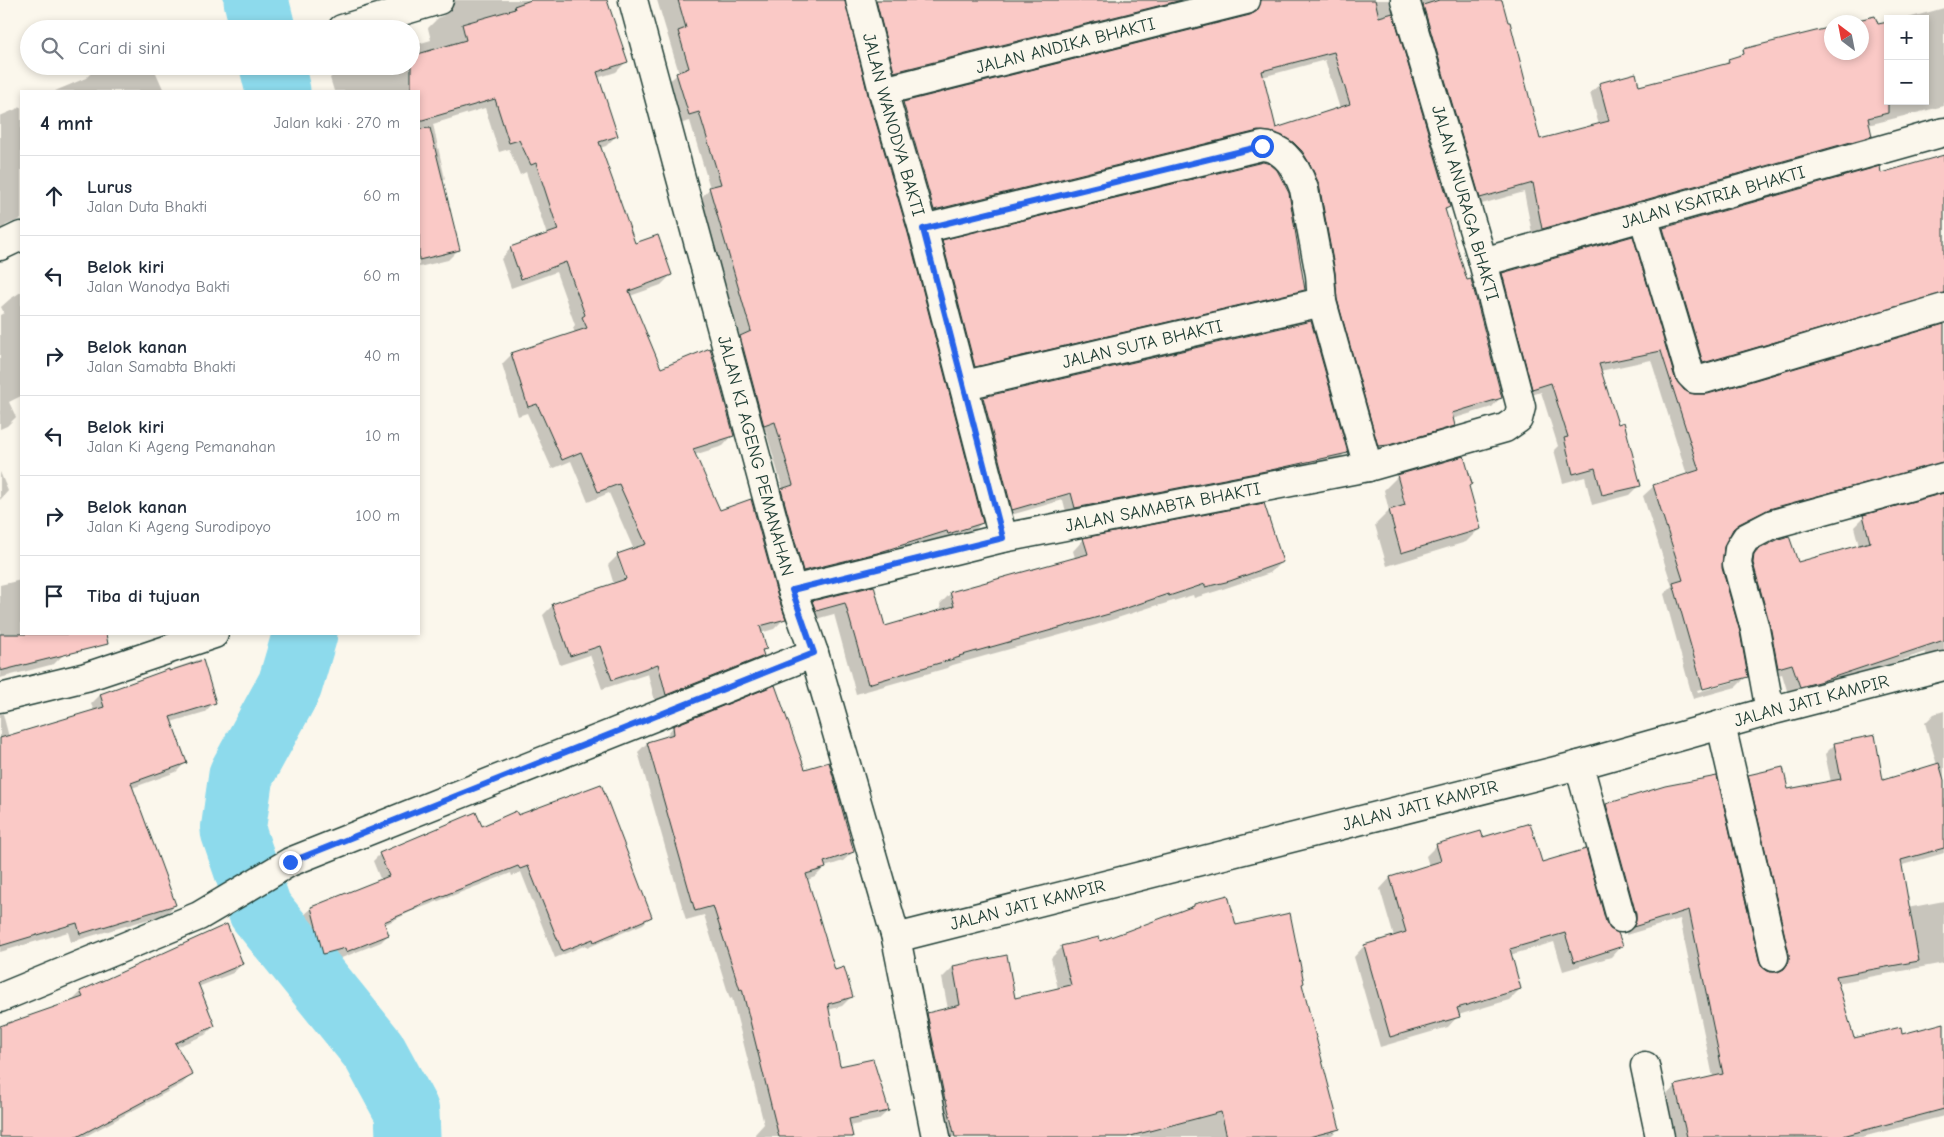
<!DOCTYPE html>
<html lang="id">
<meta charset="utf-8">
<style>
:root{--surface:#fff;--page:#f6f6f7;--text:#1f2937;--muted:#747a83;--line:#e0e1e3}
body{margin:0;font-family:"Comic Neue",sans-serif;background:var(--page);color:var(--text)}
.controls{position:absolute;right:15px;top:15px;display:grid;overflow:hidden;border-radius:0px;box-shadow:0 2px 8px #0003}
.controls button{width:45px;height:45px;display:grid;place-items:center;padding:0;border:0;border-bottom:1px solid var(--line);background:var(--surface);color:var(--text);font:25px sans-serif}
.compass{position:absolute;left:1824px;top:15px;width:45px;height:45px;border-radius:50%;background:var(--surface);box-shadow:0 2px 8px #0003;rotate:328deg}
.stop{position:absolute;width:15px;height:15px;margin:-11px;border:4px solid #2563eb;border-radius:50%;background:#fff}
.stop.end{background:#2563eb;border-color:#fff;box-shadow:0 1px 5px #0008}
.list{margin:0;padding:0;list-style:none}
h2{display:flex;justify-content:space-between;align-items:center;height:65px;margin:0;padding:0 20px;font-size:21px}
h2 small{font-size:16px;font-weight:400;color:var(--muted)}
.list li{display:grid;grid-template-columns:32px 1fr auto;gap:15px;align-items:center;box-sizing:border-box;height:80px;padding:0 20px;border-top:1px solid var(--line)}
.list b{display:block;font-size:19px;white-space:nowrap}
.list p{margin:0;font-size:16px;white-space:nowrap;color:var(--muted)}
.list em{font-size:16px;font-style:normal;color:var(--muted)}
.icon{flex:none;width:28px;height:28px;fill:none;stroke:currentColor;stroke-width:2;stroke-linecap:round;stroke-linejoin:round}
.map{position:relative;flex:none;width:1944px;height:1137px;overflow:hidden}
.search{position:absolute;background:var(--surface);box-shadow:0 2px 8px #0003;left:20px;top:20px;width:400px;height:55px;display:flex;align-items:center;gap:12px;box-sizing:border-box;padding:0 18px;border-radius:28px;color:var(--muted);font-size:19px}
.panel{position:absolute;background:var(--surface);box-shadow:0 2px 8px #0003;left:20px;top:90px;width:400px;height:545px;border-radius:0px}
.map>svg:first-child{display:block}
.shadow{fill:#0003;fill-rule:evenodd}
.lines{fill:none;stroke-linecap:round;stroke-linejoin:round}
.river{stroke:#8ddaec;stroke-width:65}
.building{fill:#fac9c6;stroke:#1f3d34;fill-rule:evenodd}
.minor-casing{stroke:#1f3d34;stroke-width:31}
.tertiary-casing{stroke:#1f3d34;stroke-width:31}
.minor{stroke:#fbf7ec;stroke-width:28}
.tertiary{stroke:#fbf7ec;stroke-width:28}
.route{stroke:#2563eb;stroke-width:6}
.labels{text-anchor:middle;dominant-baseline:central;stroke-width:5;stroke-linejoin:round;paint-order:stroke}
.street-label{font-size:18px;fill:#1f3d34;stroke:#fbf7ec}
</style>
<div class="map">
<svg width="1944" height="1137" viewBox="0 0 1944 1137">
<rect width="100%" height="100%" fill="#fbf7ec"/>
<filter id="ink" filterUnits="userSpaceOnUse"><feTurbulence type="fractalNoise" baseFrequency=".02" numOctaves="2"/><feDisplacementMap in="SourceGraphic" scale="10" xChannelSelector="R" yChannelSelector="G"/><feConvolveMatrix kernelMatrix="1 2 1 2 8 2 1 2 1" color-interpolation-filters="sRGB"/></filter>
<g filter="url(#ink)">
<g class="shadow">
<path d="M440,0h166l20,62 -10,10 -19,6 19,58 -10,10 -6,2 34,97 37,30 -10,10 -31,11 30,73 73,66 -10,11 -29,9 25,57 57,82 8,25 -10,10 -14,4 6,15 -4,4 1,4 -10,10 -97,39 -8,-31 -46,15 -12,-34 -30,10 -17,-50 10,-10 61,-20 -6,-20 10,-10 16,-5 -25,-57 -21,9 -17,-41 -19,8 -25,-56 -9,3 -16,-52 10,-10 63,-21 -2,-5 2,-3 -19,-53 -45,16 -10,-29 10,-11 36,-13 -21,-63 -6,3 -11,-26 -10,3 -14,-44 -52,16 12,55 -3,3 16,68 -10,10 -29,7v-176h-85l-4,-13 10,-10 71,-2v-20l20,-6 -3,-12 10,-10 6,-3v-9zM618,559h2l9,26 -2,1z"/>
<path d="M657,0h187l138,523 -10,9 -33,11 -1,-3 -71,22 -73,18 -22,-80 11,-10 -17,-59 -11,3 -24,-88 9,-9 -39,-139 9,-10 -20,-67 -11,3 -12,-41 12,-10z"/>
<path d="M863,0h344l-322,81z"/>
<path d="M1249,0h140l60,207 -4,4 56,186 -9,10 -40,12 2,7 -10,9 -75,20 -84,-302 -360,66 -31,-106 9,-10 347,-87 2,-2v-8zM1325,60l15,49 -65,20 -13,-52z"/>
<path d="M1408,0h92l39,140 60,-15 -9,-32 10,-9 38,3 85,-21 6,-6 103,-8h30v-30h-8l21,-5 13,84h37v-82h-21l40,-11v98l-76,19 3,11 -10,9 -328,93 -9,-46 -53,15z"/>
<path d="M104,66h49l11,25h-109l31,-13 7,-7z"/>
<path d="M21,107v112l-15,6 -6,6v-115z"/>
<path d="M1944,156v150l-251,66 -40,-133 10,-10 217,-54z"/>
<path d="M1632,238l42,141 9,12 11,5 15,-1 235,-69v149l-186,44 -28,14 -8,13 -1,22 26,108 -11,11 -43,12 -29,-105 8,-8 -29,-90 11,-10 33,-11 -36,-115 -51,11 17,55 22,59 -10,10 -37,10 -7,-28 -22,6 -9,-33 4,-4 -17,-54 -19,6 -29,-114 10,-10zM1737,679v2l-39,11 -1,-2z"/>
<path d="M943,242l361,47 -9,9 -329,77 -32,-124z"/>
<path d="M21,292v104l-12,6 7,15 -9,9 -7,3v-114l4,-2 -3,-6 9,-8z"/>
<path d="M1310,322l36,130 -8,8 -271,56 -4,-16 -59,17 -29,-111 8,-8z"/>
<path d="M0,472l8,19 -8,9z"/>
<path d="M1398,476l70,11 12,41 -14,14 -79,24 -12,-41 14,-14 -5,-21z"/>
<path d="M1944,495v157l-17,5 -2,-5 -114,39 -22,6 -7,-23 -14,4 -21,-116 11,-11 39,13 62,-18 -5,-19 10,-10z"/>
<path d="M1084,539l198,22 -12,12 -53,18 -23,7 -1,-3 -36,11v-1l-61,20 -147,41 -2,2 -91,26 -22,-80 -29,8 -3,-8 11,-12 60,-15 11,40 57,-16 -1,-7 11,-11 124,-35 -2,-7z"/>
<path d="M21,580v54h37l5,21 -9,9 -54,14v-93z"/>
<path d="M201,659l13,43 -9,10 -34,10 14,41 -9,9 -44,16 43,117 -9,9 -95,28 -3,-10 -68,20v-238h3l6,23 85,-26 -3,-7 9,-9z"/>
<path d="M1944,711v142l-149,43 7,32 142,-27v62l-107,20 16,57 48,-5 43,-10v91l-82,21h-186l-10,-42 10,-9 37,-9 -33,-158 -54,16 1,-11 -30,-109 10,-10 151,156 4,8 8,4 7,1 3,-3 1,-8 -41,-178 9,-9 38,14 44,-8 -6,-28 10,-10 47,37 55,-16 -12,-42 9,-9z"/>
<path d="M673,727l131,44 49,81 -10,9 -18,6 -10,10 -8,3 28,91 17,25 -10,10 -14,4 11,57 49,44 -10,9 -29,6 2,11h-95l-1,-3 9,-10 -32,-126 -2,1 -26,-84 -18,5 -48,-168 9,-9 17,-5z"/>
<path d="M517,816l133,101 -7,7 -56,24 -1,-3 -31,13 -34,-86 -9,4 -1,-3 -101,39 -26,13 4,10 -7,7 -42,17 -1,-4 -22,6 -12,-46 8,-7 69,-27 -8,-20 7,-7 101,-26z"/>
<path d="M1482,839l59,24 64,60 16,23 -10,11 -48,14 -9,-29 -44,13 10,34 -11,11 -51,15v1l-10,11 -68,20 -26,-90 10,-11 30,-9 -14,-48 10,-11 39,-12 -3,-10 11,-11z"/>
<path d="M1195,905l41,21 65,59 38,143 -9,9h-388l-25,-112 11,-11 20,-5 -6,-31 11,-11 61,33 44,-11 -7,-31 11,-11 37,-4z"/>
<path d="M242,964l-9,9 -35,14 16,39 -9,9 -29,12 15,28 -9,9 -98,53h-84v-109l72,-27 9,-9z"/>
</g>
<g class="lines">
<g class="river">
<path d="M256,0l7,29"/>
<path d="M272,66l6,25"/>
<path d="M305,634l-15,51 -49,90 -8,56 27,79 114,141 33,61 1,25"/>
</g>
</g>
<g class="building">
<path d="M531,0h76l21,62 -31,10 21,64 -19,6 36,101 23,-8 14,40 -43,16 32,77 49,-20 24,88 -41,13 27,61 31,-11 26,95 9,25 -26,7 7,23 -5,1 2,6 -98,39 -8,-31 -46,16 -12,-34 -30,10 -18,-52 74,-25 -9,-25 29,-10 -27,-60 -21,8 -17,-40 -19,8 -25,-56 -9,3 -17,-54 76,-25 -5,-11 3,-2 -19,-53 -45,17 -11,-32 48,-17 -22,-67 -5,2 -12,-25 -10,3 -14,-44 -76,22v-30h-8v-35l55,-16 -4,-16 53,-15 -1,-3z"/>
<path d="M678,0h167l23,95 40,138 75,290 -35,11 -1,-3 -70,22 -74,18 -22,-82 12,-4 -18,-63 -11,4 -24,-90 11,-5 -42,-144 12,-3 -22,-72 -10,3 -13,-42 13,-5 -11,-37 8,-3z"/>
<path d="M876,0h306l-288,72z"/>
<path d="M1261,0h114l4,17 14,-4 57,194 -5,2 22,71 4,-1 31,119 -50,15 3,13 -66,19 -11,1 -41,-147 -2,-27 -16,-88 -8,-18 -9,-15 -9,-9 -17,-9 -18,-2 -324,79 -31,-108 347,-87 7,-4zM1334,52l16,52 -74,24 -14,-57z"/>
<path d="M1439,0h63l6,22h2l30,117 69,-18 -10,-38 37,-10 3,13 90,-23 -1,-4 16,-5 -1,-5 89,-22v25h30v-30h-13l26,-6 3,8 10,-2v91l-20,5 4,18 -330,93 -9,-46 -53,15 -57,-193z"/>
<path d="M430,128l30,122 -41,10v-131z"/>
<path d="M1944,155v138l-241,70 -40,-135 217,-62 1,7z"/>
<path d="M1263,162l7,2 7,6 12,23 16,97 -330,77 -33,-127z"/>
<path d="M1633,236l42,142 9,12 10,4h14l236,-70v138l-175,47 -30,15 -6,5 -9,18 -2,21 18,64 8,45 -45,12 -30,-106 10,-3 -30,-95 46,-15 -38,-119 -62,13 19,60 6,-2 17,64 -39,9 -7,-27 -22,6 -9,-36 4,-1 -17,-54 -19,6 -30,-116z"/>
<path d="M1311,321l37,132 -77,17 -196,38 -4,-15 -59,17 -29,-113z"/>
<path d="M1464,456l8,28 -3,2 12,43 -80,24 -12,-43 16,-5 -8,-30z"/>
<path d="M1944,493v147l-122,41 -22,6 -8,-23 -14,4 -8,-43 -17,-62 1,-9 3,-4 22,-11 10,-3 9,26 72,-20 -7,-27z"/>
<path d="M1264,503l19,59 -53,19 -25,6v-3l-36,12 -1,-2 -59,20 -150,42 1,1 -92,27 -23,-81 -29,8 -4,-10 62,-15 11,40 69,-20 -4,-14 138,-38 -5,-16z"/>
<path d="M0,634h106l2,10 -108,27z"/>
<path d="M203,660l13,43 -46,14 17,46 -56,20 45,122 -96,29 -3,-11 -77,23v-208l104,-31 -4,-13 69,-25v2z"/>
<path d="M775,685l30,84 24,-7 25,90 -30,10 2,6 -20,6 29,96 9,-3 9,30 -25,7 12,62 33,-7 16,52 -40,8 4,18h-74l-37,-148 -2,1 -27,-84 -18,5 -48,-169 27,-8 -1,-8z"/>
<path d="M1875,735l8,45 56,-17 5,17v68l-43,12 18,101 -83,15 18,62 47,-11 1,7 42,-11v86l-105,28h-152l-12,-52 48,-11 -34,-164 -56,17 3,-6v-7l-30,-110 59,-18 52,-10 42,184 3,7 7,5h9l6,-3 5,-7v-8l-41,-179 35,-8 5,22 53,-10 -7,-36z"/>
<path d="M601,784l51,133 -58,25 -1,-3 -31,12 -34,-85 -8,3 -2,-3 -103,41v2l-31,13 5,13 -43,17 -1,-4 -22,6 -12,-47 78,-31 -10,-23 97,-41 6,14 34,-15 2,4z"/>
<path d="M1530,823l12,39 44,-13 20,73 4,7 8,4 5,13 -49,16 -9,-29 -55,16 11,40 -64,19 3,9 -70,20 -26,-92 42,-13 -16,-55 51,-16 -5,-17 45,-13 2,6z"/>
<path d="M1228,895l8,30 54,-12 14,70 -2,1 38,145 -31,8h-82l-6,-25 -94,25h-172l-9,-37h-1l-18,-87 33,-8 -7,-39 54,-11 8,43 56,-13 -10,-39 38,-9 1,4 94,-35v-2z"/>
<path d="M227,924l16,40 -45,19 17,43 -40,17 18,32 -116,62h-77v-111l83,-29 -3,-6z"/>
</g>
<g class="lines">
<g class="minor-casing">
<g id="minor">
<path id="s1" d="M860,0l23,91 40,138 80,309"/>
<path d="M342,29l97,-29"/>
<path id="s2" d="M883,91l363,-91"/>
<path d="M1643,216l47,158 5,5h9l240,-71"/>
<path d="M923,229l339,-83c23,1 35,23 42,43l16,86 2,27 46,165"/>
<path d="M0,246l21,-10"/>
<path id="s3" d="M1483,262l461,-130"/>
<path id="s4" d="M965,385l357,-83"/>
<path id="s5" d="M792,590l211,-52 365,-71 137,-39 13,-9 3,-12 -38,-145 -78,-262"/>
<path d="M0,698l86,-21 128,-43"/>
<path d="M1770,711l-15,-82 -18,-65 2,-15 7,-11 27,-14 171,-47"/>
<path d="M1721,725l53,232"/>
<path d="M1579,765l42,153"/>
<path d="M896,938l40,199"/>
<path d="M0,998l199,-82 91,-54 524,-209"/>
<path d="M1645,1066l15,71"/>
</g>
</g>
<g class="tertiary-casing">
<g id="tertiary">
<path id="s6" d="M633,0l159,590 22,63 82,285 683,-173 191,-54 174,-45"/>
</g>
</g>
<use href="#minor" class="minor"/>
<use href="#tertiary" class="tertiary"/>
</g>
</g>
<g class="lines" filter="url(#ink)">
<path class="route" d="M290,862l524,-209 -22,-63 211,-52 -80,-309 339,-83"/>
</g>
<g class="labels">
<g class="street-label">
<text stroke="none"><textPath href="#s2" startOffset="188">JALAN ANDIKA BHAKTI</textPath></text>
<text stroke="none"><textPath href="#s1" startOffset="129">JALAN WANODYA BAKTI</textPath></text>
<text stroke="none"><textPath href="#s3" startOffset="239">JALAN KSATRIA BHAKTI</textPath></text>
<text transform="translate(1465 203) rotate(74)">JALAN ANURAGA BHAKTI</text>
<text stroke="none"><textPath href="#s4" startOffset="182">JALAN SUTA BHAKTI</textPath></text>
<text stroke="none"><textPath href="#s6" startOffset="472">JALAN KI AGENG PEMANAHAN</textPath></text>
<text stroke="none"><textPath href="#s5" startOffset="380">JALAN SAMABTA BHAKTI</textPath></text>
<text stroke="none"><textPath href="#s6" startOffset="1920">JALAN JATI KAMPIR</textPath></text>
<text stroke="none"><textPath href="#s6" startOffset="1515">JALAN JATI KAMPIR</textPath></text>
<text stroke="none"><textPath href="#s6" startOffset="1110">JALAN JATI KAMPIR</textPath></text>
</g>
</g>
</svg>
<div class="controls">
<button>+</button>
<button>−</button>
</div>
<svg class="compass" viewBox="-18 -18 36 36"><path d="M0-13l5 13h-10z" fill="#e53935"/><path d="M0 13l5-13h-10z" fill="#747a83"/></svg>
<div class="stop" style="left:1262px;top:146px"></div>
<div class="stop end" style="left:290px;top:862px"></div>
<div class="search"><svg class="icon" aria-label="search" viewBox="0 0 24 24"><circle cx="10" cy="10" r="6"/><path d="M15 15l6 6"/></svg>Cari di sini</div>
<section class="panel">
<h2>4 mnt<small>Jalan kaki · 270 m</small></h2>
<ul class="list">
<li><svg class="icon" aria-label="ahead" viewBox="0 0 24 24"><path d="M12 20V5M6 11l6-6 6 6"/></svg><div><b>Lurus</b><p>Jalan Duta Bhakti</p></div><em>60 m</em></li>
<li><svg class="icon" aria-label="left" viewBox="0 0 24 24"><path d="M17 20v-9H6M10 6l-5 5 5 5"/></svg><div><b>Belok kiri</b><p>Jalan Wanodya Bakti</p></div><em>60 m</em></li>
<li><svg class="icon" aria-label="right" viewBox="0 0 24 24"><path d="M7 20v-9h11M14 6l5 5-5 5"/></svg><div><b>Belok kanan</b><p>Jalan Samabta Bhakti</p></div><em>40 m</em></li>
<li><svg class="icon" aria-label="left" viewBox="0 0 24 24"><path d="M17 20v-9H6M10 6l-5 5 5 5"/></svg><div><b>Belok kiri</b><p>Jalan Ki Ageng Pemanahan</p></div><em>10 m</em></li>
<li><svg class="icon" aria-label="right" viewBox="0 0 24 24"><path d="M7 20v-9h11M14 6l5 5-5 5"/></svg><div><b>Belok kanan</b><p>Jalan Ki Ageng Surodipoyo</p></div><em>100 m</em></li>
<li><svg class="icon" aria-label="arrive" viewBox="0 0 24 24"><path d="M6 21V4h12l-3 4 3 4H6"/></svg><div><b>Tiba di tujuan</b></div></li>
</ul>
</section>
</div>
